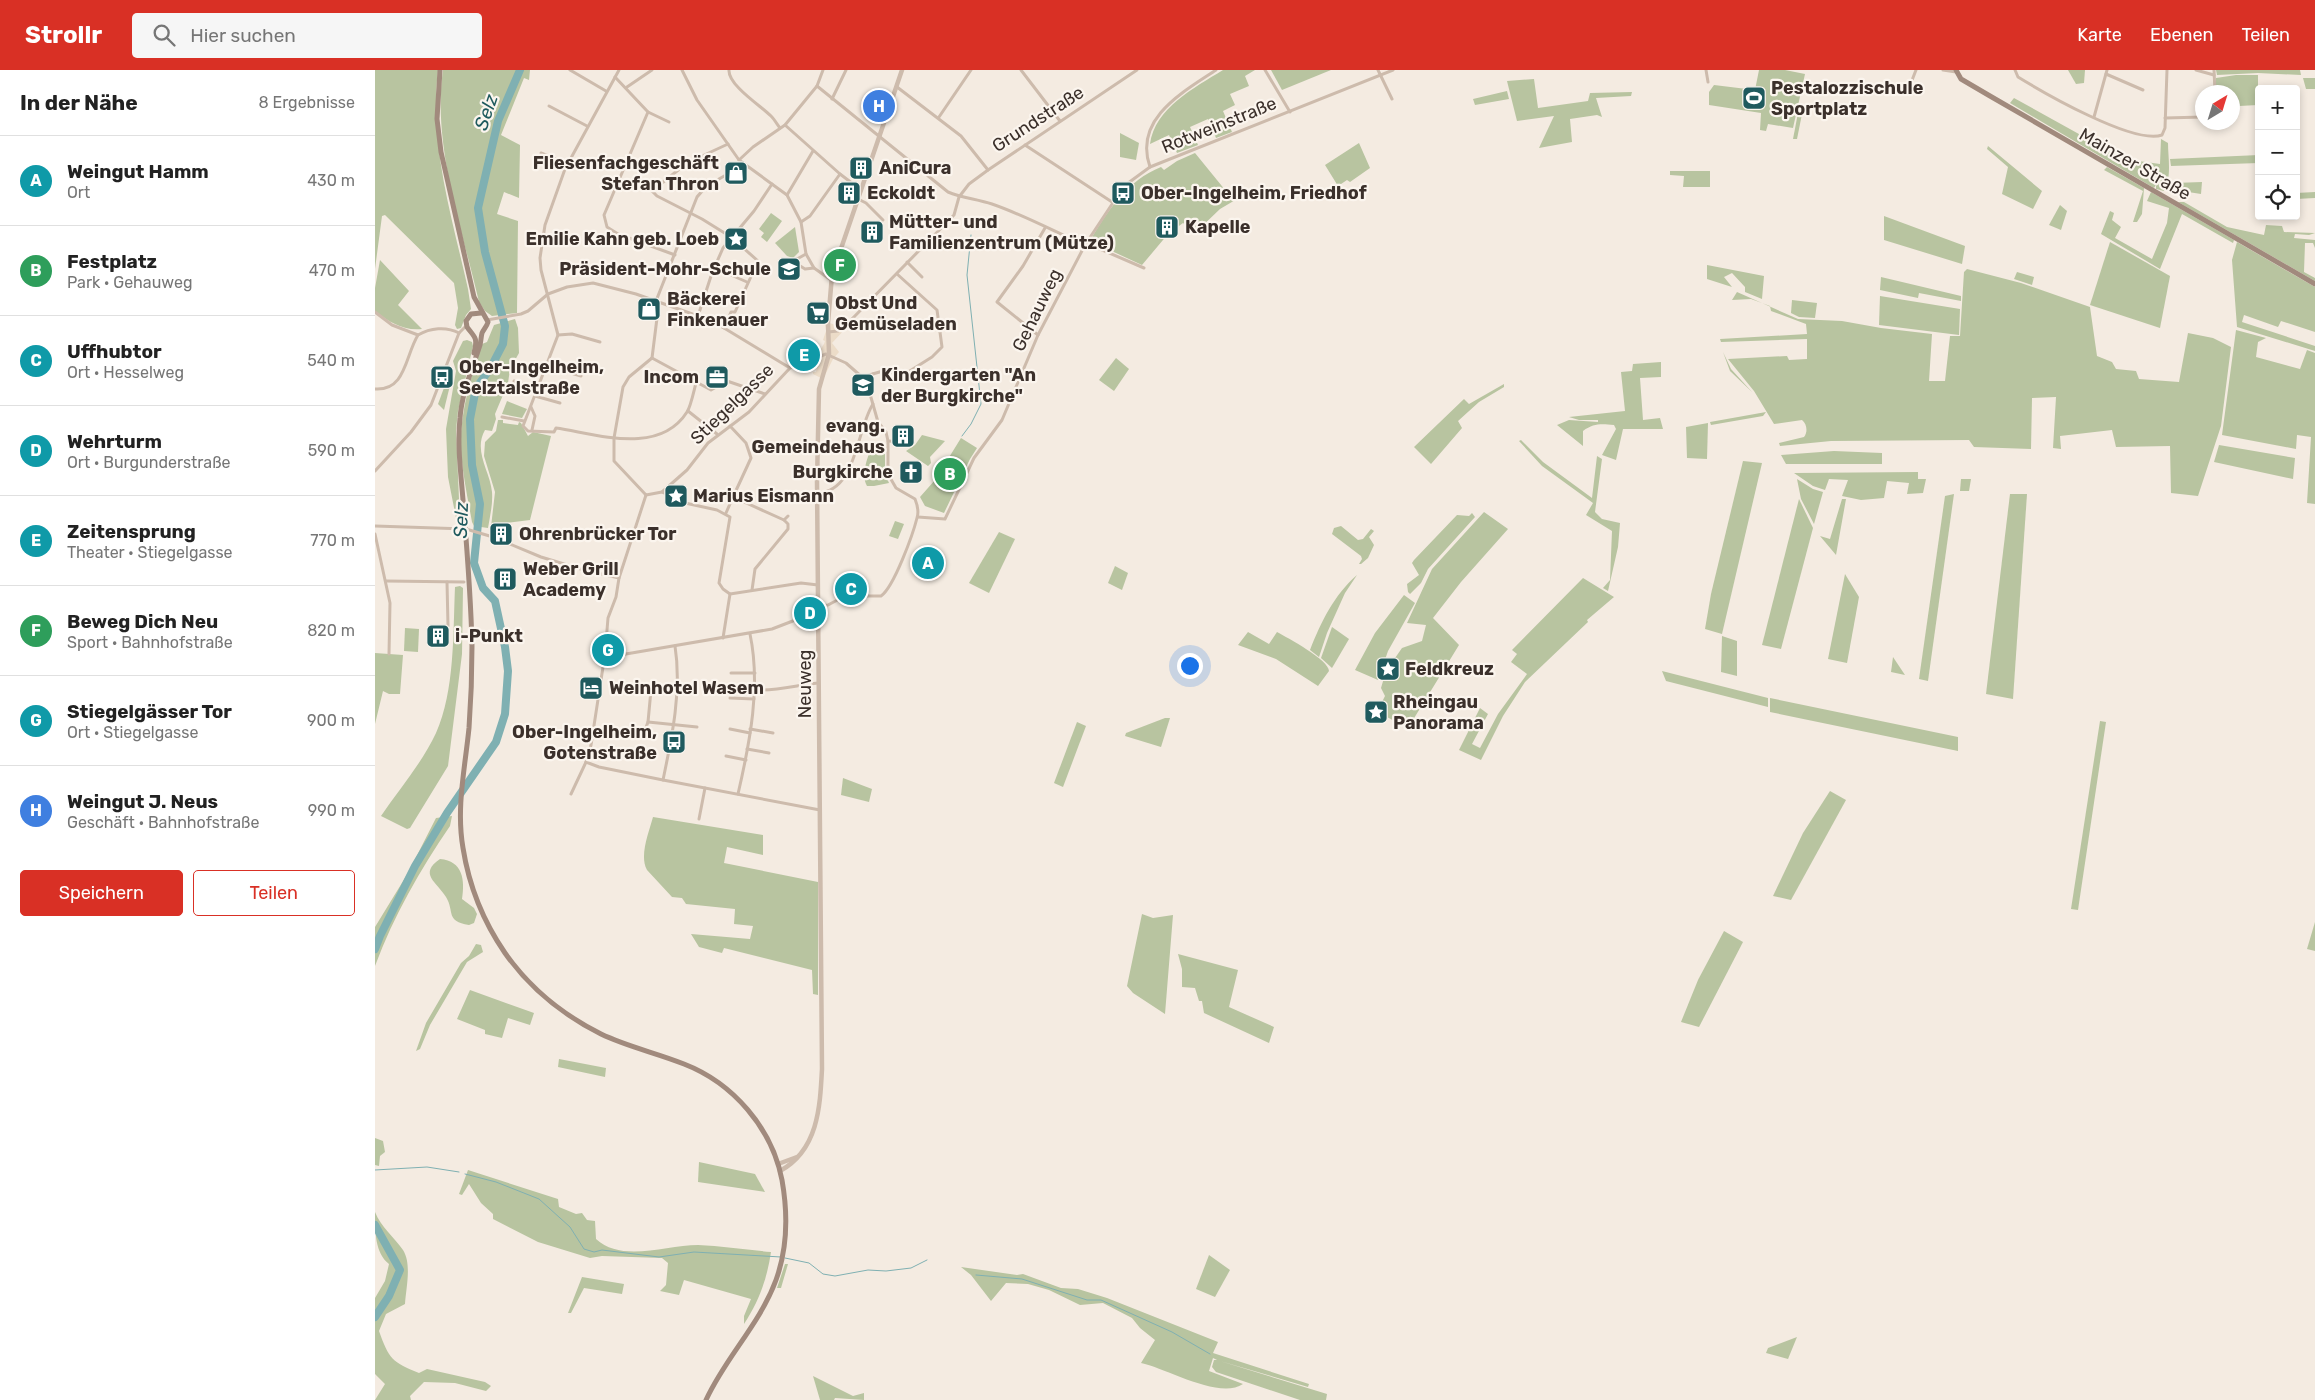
<!DOCTYPE html>
<html lang="de">
<meta charset="utf-8">
<style>
:root{--surface:#fff;--page:#f6f6f6;--text:#222;--muted:#767676;--line:#e0e0e0;--accent:#d93025}
body{margin:0;font-family:Rubik,sans-serif;background:var(--page);color:var(--text)}
.controls{position:absolute;right:15px;top:15px;display:grid;overflow:hidden;border-radius:5px;box-shadow:0 2px 8px #0003}
.controls button{width:45px;height:45px;display:grid;place-items:center;padding:0;border:0;border-bottom:1px solid var(--line);background:var(--surface);color:var(--text);font:25px sans-serif}
.compass{position:absolute;left:1820px;top:15px;width:45px;height:45px;border-radius:50%;background:var(--surface);box-shadow:0 2px 8px #0003;rotate:38deg}
.you{position:absolute;left:814px;top:595px;width:18px;height:18px;margin:-12px;border:4px solid #fff;border-radius:50%;background:#1a73e8;box-shadow:0 0 0 8px #1a73e833}
.badge{display:grid;place-items:center;width:32px;height:32px;border-radius:50%;background:var(--accent);color:#fff;font-size:16px;font-weight:700}
.pin{position:absolute;translate:-50% -50%;border:2px solid #fff;box-shadow:0 1px 5px #0006}
.list{margin:0;padding:0;list-style:none}
h2{display:flex;justify-content:space-between;align-items:center;height:65px;margin:0;padding:0 20px;font-size:21px}
h2 small{font-size:16px;font-weight:400;color:var(--muted)}
.list li{display:grid;grid-template-columns:32px 1fr auto;gap:15px;align-items:center;box-sizing:border-box;height:90px;padding:0 20px;border-top:1px solid var(--line)}
.list b{display:block;font-size:19px;white-space:nowrap}
.list p{margin:0;font-size:16px;white-space:nowrap;color:var(--muted)}
.list em{font-size:16px;font-style:normal;color:var(--muted)}
.actions{display:flex;gap:10px;padding:15px 20px}
.actions a{flex:1;padding:11px 0;border:1px solid var(--accent);border-radius:5px;text-align:center;font-size:18px;color:var(--accent)}
.actions .main{background:var(--accent);color:#fff}
.icon{flex:none;width:28px;height:28px;fill:none;stroke:currentColor;stroke-width:2;stroke-linecap:round;stroke-linejoin:round}
.map{position:relative;flex:none;width:1940px;height:1330px;overflow:hidden}
header{display:flex;align-items:center;gap:30px;box-sizing:border-box;height:70px;padding:0 25px;background:var(--accent);color:#fff}
header strong{font-size:24px}
nav{display:flex;gap:28px;margin-inline-start:auto;font-size:18px}
.search{width:350px;height:45px;background:var(--page);display:flex;align-items:center;gap:12px;box-sizing:border-box;padding:0 18px;border-radius:5px;color:var(--muted);font-size:19px}
main{display:flex}
aside{flex:1;background:var(--surface)}
.map>svg:first-child{display:block}
.green{fill:#b8c4a0}
.plaza{fill:#ecdcc8}
.lines{fill:none;stroke-linecap:round;stroke-linejoin:round}
.stream{stroke:#7fb0b2;stroke-width:1}
.river{stroke:#7fb0b2;stroke-width:8}
.minor{stroke:#cdbbac;stroke-width:3}
.tertiary{stroke:#cdbbac;stroke-width:4.5}
.secondary{stroke:#a18a7d;stroke-width:5}
.labels{text-anchor:middle;dominant-baseline:central;stroke-width:4.5;stroke-linejoin:round;paint-order:stroke}
.poi-label{font-size:18px;font-weight:bold;fill:#3b302b;stroke:#fbf5ee;text-anchor:start}
.street-label{font-size:18px;fill:#3b302b;stroke:#fbf5ee}
.water-label{font-size:19px;font-style:italic;fill:#1f5a5e;stroke:#fbf5ee}
</style>
<header>
<strong>Strollr</strong>
<div class="search"><svg class="icon" aria-label="search" viewBox="0 0 24 24"><circle cx="10" cy="10" r="6"/><path d="M15 15l6 6"/></svg>Hier suchen</div>
<nav><a>Karte</a><a>Ebenen</a><a>Teilen</a></nav>
</header>
<main>
<aside>
<h2>In der Nähe<small>8 Ergebnisse</small></h2>
<ul class="list">
<li><span class="badge" style="background:#0f9aa8">A</span><div><b>Weingut Hamm</b><p>Ort</p></div><em>430 m</em></li>
<li><span class="badge" style="background:#2e9e5b">B</span><div><b>Festplatz</b><p>Park · Gehauweg</p></div><em>470 m</em></li>
<li><span class="badge" style="background:#0f9aa8">C</span><div><b>Uffhubtor</b><p>Ort · Hesselweg</p></div><em>540 m</em></li>
<li><span class="badge" style="background:#0f9aa8">D</span><div><b>Wehrturm</b><p>Ort · Burgunderstraße</p></div><em>590 m</em></li>
<li><span class="badge" style="background:#0f9aa8">E</span><div><b>Zeitensprung</b><p>Theater · Stiegelgasse</p></div><em>770 m</em></li>
<li><span class="badge" style="background:#2e9e5b">F</span><div><b>Beweg Dich Neu</b><p>Sport · Bahnhofstraße</p></div><em>820 m</em></li>
<li><span class="badge" style="background:#0f9aa8">G</span><div><b>Stiegelgässer Tor</b><p>Ort · Stiegelgasse</p></div><em>900 m</em></li>
<li><span class="badge" style="background:#3f7fe0">H</span><div><b>Weingut J. Neus</b><p>Geschäft · Bahnhofstraße</p></div><em>990 m</em></li>
</ul>
<div class="actions"><a class="main">Speichern</a><a>Teilen</a></div>
</aside>
<div class="map">
<svg width="1940" height="1330" viewBox="0 0 1940 1330">
<rect width="100%" height="100%" fill="#f4ebe1"/>
<g class="green">
<path d="M0,0h63c-9,75 14,147 30,219l3,20 -5,6 -5,13 -4,1 -2,-4 3,-17 -4,-25 -69,-68 -3,1 -7,53z"/>
<path d="M68,0h87l-1,10 -5,-2 -23,57 19,10 -1,53 -15,-6 -7,22 21,7 -1,92 -25,3 -7,-5 -6,-9c-17,-74 -47,-157 -36,-232z"/>
<path d="M848,0h32l-10,6 4,10 -19,8 5,11 -12,6 9,21 -16,6 -8,-19 -18,8 8,18 -21,8 -8,-18 -19,9c5,-36 44,-56 73,-74z"/>
<path d="M896,0h60l-49,20z"/>
<path d="M1384,0h26l20,4 -12,54 -25,-4 -2,7 -6,-1 1,-17 -52,-8v-13l5,-7 41,5z"/>
<path d="M1693,0h17l-1,13 -8,1z"/>
<path d="M1841,0h84l1,5 -43,-2 -41,2z"/>
<path d="M1861,5h22v30l-19,1 -1,6h-5v-20h-17v-14z"/>
<path d="M1928,8h12v11h-9z"/>
<path d="M1159,9l4,29 50,-7 2,-8 42,-1 -1,4 -35,2 6,19 -5,-2 -27,4 2,23 -33,6 15,-32 -37,5 -10,-40z"/>
<path d="M1132,21l2,8 -34,6 -2,-6z"/>
<path d="M1639,28l110,61 36,5 1,-25 7,4c0,15 4,34 -4,48l-8,-2v-4l-2,3 -144,-85z"/>
<path d="M1423,43l4,1 -5,25h-4z"/>
<path d="M745,63l19,10 -3,17 -16,-3z"/>
<path d="M984,73l11,25 -20,14 -3,-2 -9,6 -13,-21z"/>
<path d="M1613,76l54,45 -9,18 -31,-15 6,-27 -21,-18z"/>
<path d="M820,83l35,43 7,3 -17,10 -24,23 -13,-9 -15,11 -26,31 -52,-24c17,-30 38,-61 71,-74l3,3 13,-9z"/>
<path d="M1884,85v8l-88,3 -1,-7z"/>
<path d="M1732,97l37,21 -2,26 -5,8h-4l10,-31 -39,-21z"/>
<path d="M1295,101h40v16h-27l1,-11 -14,-1z"/>
<path d="M1827,112l-1,12 -32,-5 5,-6z"/>
<path d="M1776,122l83,48 -1,3 -51,-29 -22,55 -59,-35 9,-23 4,2 -2,7 9,7 -6,11 37,21 15,-36 2,-15 -22,-7z"/>
<path d="M1940,122v6l-19,1v-6z"/>
<path d="M1803,132h6l43,25 37,8 2,-10 16,1 2,6 31,1 -6,2 -14,-1 -1,4 21,2v8l-2,-5h-8l-1,29 11,6v3z"/>
<path d="M1685,135l7,6 -6,19 -12,-5z"/>
<path d="M396,143l11,8 -15,21 -6,-5 3,-4 -5,-4z"/>
<path d="M1509,146l81,30 -3,18 -78,-24z"/>
<path d="M420,157l4,25 -6,6 -6,-2 -12,-13z"/>
<path d="M1735,172l60,34 -10,52 -70,-23z"/>
<path d="M1862,172l78,45v45l-34,-11 -3,6 -34,-12 -2,7 73,24v5l-78,-24 -5,-67z"/>
<path d="M5,190l29,31 -11,14 24,24c-19,2 -33,-7 -47,-18v-23z"/>
<path d="M1332,195l57,11 -2,23 -17,-7v-5l-13,-14 -8,4 8,10 -25,-8z"/>
<path d="M1592,199l54,14 69,24 7,49 15,6 4,7 20,2 3,8 40,3 9,-49 25,5 18,9 -10,79 -23,70 -27,-3 -1,-47 -54,1 -4,-17 -52,6 1,13 -8,-1 3,-51 -24,1 -1,51 -57,-2 -5,-7 -138,1 -51,5 -1,-3 25,-6c4,-5 3,-13 -2,-17l-28,4 -20,-33 -26,-32 59,-3 2,4 18,-1v-20l-86,3 -1,-3 87,-5 -1,-10 -35,-13 -1,-5 -19,-7 -19,1 5,-8 61,27 44,2 39,7 51,6 -3,47h16l5,-45h10l4,-64z"/>
<path d="M1642,202l17,5 -2,8 -18,-6z"/>
<path d="M1506,207l80,19v5l-42,-8 -1,5 -38,-8z"/>
<path d="M1505,226l80,13 -1,26 -80,-10z"/>
<path d="M1417,230l25,3 -2,15 -16,-1 -8,-4z"/>
<path d="M140,249l3,9 1,25 -9,16 -2,14 -13,31 1,5 -4,12 -7,-1c-12,21 5,41 7,62 1,12 -2,24 -4,36l-14,-2 -2,-4c-4,-22 -9,-46 -11,-69 -2,-38 9,-73 21,-109l5,-2 7,-17z"/>
<path d="M1861,260l30,8 -8,4 -2,15 44,12 7,-19 8,3v151l-8,-1 4,-66 -14,-2 -1,14 -74,-14z"/>
<path d="M92,270l5,2 1,4 -15,65 -2,19 4,92 -3,1 -9,-46 -2,-48 10,-58 -3,-10 10,-20z"/>
<path d="M1348,282l8,17 21,23 -22,-21z"/>
<path d="M741,288l13,11 -15,22 -15,-11z"/>
<path d="M1286,292v15l-21,1 3,42 17,-2 3,11h-40l-7,31 -14,-5 14,-26 -2,-4c-13,-1 -20,-2 -31,6v15l-26,-21 12,-5 29,2v-2h-19l-10,-3 56,-6 -4,-39 11,-1 1,-7z"/>
<path d="M76,299l2,4 -9,37 -6,-6z"/>
<path d="M1129,314v3l-25,15 -21,19 4,7 -31,36 -17,-17 50,-48 5,5z"/>
<path d="M132,331l20,8 -5,9 -20,-4z"/>
<path d="M1391,342l-3,4 -52,9 -1,-3z"/>
<path d="M123,350h5v3l15,2 1,-3 2,1 7,13 5,-4 18,4 -21,84 -25,3 -2,7 -12,-3 4,-35 -11,-36 1,-14 11,-11z"/>
<path d="M1333,353l-1,36 -20,-1 -1,-31z"/>
<path d="M547,365l23,6 -15,16 1,6 -3,3 -22,-15 9,-6z"/>
<path d="M586,368l16,10 -7,11 -26,54 -19,-7 -5,-9 15,-17z"/>
<path d="M1146,370l22,22 49,36 5,-42 5,3 -7,53 7,7 18,4 -2,24 -10,44 -5,-3 7,-8 2,-49 -26,-16 7,-12 -51,-37 -23,-25z"/>
<path d="M498,372l12,4v28l4,9 -15,3h-7c-7,-13 2,-31 6,-44z"/>
<path d="M1844,375l76,13 -2,21 -79,-17z"/>
<path d="M1459,381l48,2v11h-96l-5,-9z"/>
<path d="M1368,391l19,2 -40,171 -17,-5 6,-35z"/>
<path d="M1543,402v7h8l-3,14 -16,1 2,-11 -22,-2 -3,17 -23,2 -19,-4 6,-16 -19,-1 -4,11 -12,-4 -19,-13z"/>
<path d="M1422,409l16,10 10,3 -9,32 -13,-25z"/>
<path d="M1586,409h10l-2,12h-9z"/>
<path d="M1579,424l-26,187 -9,-2 26,-183z"/>
<path d="M1635,424h17l-14,205 -27,-5z"/>
<path d="M1424,429l14,29 -32,121 -19,-4z"/>
<path d="M1467,429h4l-10,56 -16,-19 10,3z"/>
<path d="M1109,442l24,17 -47,53 -28,36 26,27 -51,83 -25,-13 -2,-11 4,-8 -4,-8 5,-17 16,-23 20,-7 4,-16 -19,-2 25,-54z"/>
<path d="M1097,443l3,4 -47,52 -7,14 -11,11 -2,-2 -1,-8 12,-9 -7,-12 2,-3 43,-45 12,1z"/>
<path d="M520,451l9,3 -6,15 -9,-3z"/>
<path d="M966,456l17,14 5,-1 8,-10 3,2 -5,6 5,8 -6,13 -7,6h-2l3,-5 -1,-3 -29,-22 2,-6z"/>
<path d="M624,462l16,7 -26,54 -20,-10z"/>
<path d="M740,496l13,7 -6,17 -14,-7z"/>
<path d="M1470,504l14,23 -12,66 -19,-4z"/>
<path d="M982,505l-12,18 -18,40 -8,24 -9,-7c11,-28 24,-55 47,-75z"/>
<path d="M1208,508l31,19 -27,23 1,2 -63,60 -22,34 -22,44 -22,-10 21,-42 8,6 -16,30 8,4 18,-34 29,-40 -16,-12 6,-8 -5,-4z"/>
<path d="M85,516l3,2 -1,66 -14,112 -38,62 -3,1 -26,-13c19,-28 41,-53 55,-83 19,-42 17,-101 19,-146z"/>
<path d="M1029,525l11,8 -27,48 -10,29 -23,-10 20,-37z"/>
<path d="M957,557l17,12 -17,29 -11,-10z"/>
<path d="M30,558l14,1 -1,23 -14,-1z"/>
<path d="M873,562l21,12 8,-12c11,6 52,28 52,39l-11,15 -42,-27 -38,-14z"/>
<path d="M1347,566l15,5v35l-16,-4z"/>
<path d="M0,583l28,2 -3,39h-11l-6,-3 -8,33z"/>
<path d="M1518,587l12,18 -14,-3z"/>
<path d="M1287,601l106,27v9l-102,-26z"/>
<path d="M1395,628l188,39v14l-188,-39z"/>
<path d="M790,648h5l-9,29 -36,-11 1,-3z"/>
<path d="M1725,651l6,1 -28,188 -7,-1z"/>
<path d="M702,652l9,4 -23,61 -9,-4z"/>
<path d="M468,708l29,11 -3,13 -28,-7z"/>
<path d="M1455,721l16,9 -55,100 -18,-4 30,-63z"/>
<path d="M77,746l-2,10c-30,44 -56,89 -75,140v-39l33,-54 28,-55z"/>
<path d="M278,747l110,18v20l-36,-8 -3,16 94,19v113l-5,-1 -1,-24 -88,-22 -2,5 -23,-6 -8,-13 59,5 3,-13 -19,-2 1,-15 -49,-5 -4,-6 -10,-1 -25,-27c-8,-14 2,-38 6,-53z"/>
<path d="M65,789c23,2 25,21 22,40l12,9 3,6 -3,9 -5,2c-24,-4 -14,-13 -23,-28 -9,-15 -28,-23 -6,-38z"/>
<path d="M767,844l11,4 20,-3 -8,99 -32,-21 -6,-7z"/>
<path d="M1940,852v29l-8,-2z"/>
<path d="M1349,861l19,11 -44,85 -18,-5 17,-42z"/>
<path d="M101,874l5,1 2,7 -16,10 -37,63 -10,24 -4,2 10,-28 35,-60 8,-7z"/>
<path d="M803,884l60,16 -9,37 45,20 -5,16 -65,-30 -2,-12h-3l-4,-13 -13,-1v-18z"/>
<path d="M95,920l64,23 -4,12 -22,-7 -6,20 -17,-4v-4l-28,-11z"/>
<path d="M184,989l47,9 -1,9 -47,-10z"/>
<path d="M0,1068l8,3 2,11 -5,4 -1,10 -4,-1z"/>
<path d="M324,1092l56,12 10,18 -67,-10z"/>
<path d="M93,1100l90,29 1,8 17,7 6,-1 5,7 8,1 1,18c26,24 70,6 102,6 24,1 49,5 73,7 -4,27 -12,49 -27,72v-8l7,-17 -67,-19 -5,15 -19,-4 6,-6 2,-22 -6,-5 -60,-2 -12,2 -52,-16 -45,-23v-5l-12,-11 -12,-19 -7,11 -3,-1z"/>
<path d="M0,1142c6,15 19,25 28,38 9,14 3,38 2,54l-19,10 -7,17c10,28 13,31 40,42l8,-4 58,13 6,4 -5,5 -31,-8 -31,-1 -14,14 1,4h-36l10,-16 -10,-10v-76l10,-17 4,-17c-14,-11 -14,-32 -14,-52z"/>
<path d="M834,1185l21,15 -15,27 -19,-8z"/>
<path d="M410,1194h3l-7,24h-4z"/>
<path d="M586,1197l56,8 6,-1 38,14 17,1 29,9 111,44 -5,11 96,31 -1,3 -88,-26 107,33 -1,6h-26l-84,-28 -4,-5 2,-7h3l-4,-2 -4,13 34,13c-24,16 -77,-16 -102,-21l14,-23 -15,-12 -8,-10 -29,-15 -23,2 -31,-15 -21,-6 -22,-1 -15,18 -20,-26z"/>
<path d="M207,1207l42,7 -2,10 -38,-6 -13,25h-3z"/>
<path d="M1422,1267l-9,22 -22,-6 2,-5z"/>
<path d="M438,1306l40,20 11,-3v7l-29,-2 -1,2h-14z"/>
</g>
<path class="plaza" d="M450,251l20,8 -13,14 7,9 -6,7 -10,20 -10,-5v-2h3l2,-9 -4,-1 -9,3 4,-9 7,-8 4,2 4,-6 1,-3 -2,-1 3,-9z"/>
<g class="lines">
<g class="stream">
<path d="M587,366l9,-12 10,-20 -14,-129 4,-40"/>
<path d="M0,1100l52,-3 32,5"/>
<path d="M90,1104l31,8 43,17 31,28 14,22 10,3 8,-2 57,7 35,-5 87,5"/>
<path d="M410,1188l24,5 14,11 12,2 33,-6 18,1 25,-3 16,-8"/>
<path d="M601,1205l46,4 65,21h14l71,32 38,22"/>
</g>
<g class="river">
<path d="M0,879l5,-13 35,-70 32,-53 49,-71 9,-28 3,-43 -3,-24 -10,-46 -12,-13 -9,-25 6,-59 -8,-39 -2,-46 6,-31 14,-19 13,-25 2,-18 -20,-74 -7,-44 20,-87 22,-51"/>
<path d="M0,1155l25,45 -11,26 -14,21"/>
</g>
<g class="minor">
<path d="M195,0l36,21"/>
<path d="M244,0l-54,99 -20,56 -5,33 1,12 17,65 -35,91 5,5 26,1 2,-4c41,6 103,28 131,-16 4,-6 7,-22 9,-29"/>
<path d="M307,0l15,30 42,60 48,35 14,27 5,32 8,14 17,12"/>
<path d="M354,0c-1,15 32,36 42,46 3,3 6,8 9,12"/>
<path d="M646,0l39,51"/>
<path d="M890,0l25,42"/>
<path d="M1003,0l14,29"/>
<path d="M1331,0l2,12"/>
<path d="M1568,0l13,2"/>
<path d="M1640,0l3,7c26,16 116,68 144,58l3,-7 2,-58"/>
<path d="M1821,0l18,5"/>
<path d="M1839,0l1,22"/>
<path d="M1731,4l37,16"/>
<path d="M240,7l33,35 -44,103 3,12 11,7 57,21"/>
<path d="M442,16l131,106c14,6 29,7 44,12 32,11 63,28 93,41l8,1 51,22"/>
<path d="M252,17l25,-17"/>
<path d="M522,17l64,49 27,34"/>
<path d="M1534,18l7,-18"/>
<path d="M457,29l14,-29"/>
<path d="M174,36l38,20"/>
<path d="M273,42l21,10"/>
<path d="M564,47l32,-47"/>
<path d="M1719,47l13,-47"/>
<path d="M1790,48l38,-1"/>
<path d="M410,55l55,49 21,16"/>
<path d="M650,75l87,57"/>
<path d="M166,83l27,11"/>
<path d="M364,90l14,-13 32,-22 32,-39 6,-16"/>
<path d="M775,97c-17,-48 33,-75 66,-97"/>
<path d="M412,125l26,-44"/>
<path d="M483,129l8,4 17,17"/>
<path d="M426,152l9,-6 30,-42"/>
<path d="M431,184l-9,5v5l8,5 9,-1"/>
<path d="M532,192l15,15"/>
<path d="M340,198l32,14"/>
<path d="M281,231l41,-104c12,-16 31,-21 46,-33"/>
<path d="M0,242l17,13 26,10"/>
<path d="M323,246l14,-43 11,-25 31,-37 18,-27"/>
<path d="M112,250l34,-6 7,-3 20,-17 19,-7 26,-4 43,11 62,22 26,12 66,40"/>
<path d="M349,258l7,-16h4l23,-51 -27,-24 -29,-18 -45,-23 -5,-5 35,-28 41,-19"/>
<path d="M453,262l10,-1 12,-10 104,-106 5,-18 10,-13 19,-14 149,-100"/>
<path d="M183,265l14,-1 28,8"/>
<path d="M663,265l-41,-33 26,-36 22,-38"/>
<path d="M277,288l59,32 16,-9 38,13"/>
<path d="M277,288l7,-56"/>
<path d="M172,296l34,10"/>
<path d="M487,307l21,-6 22,3 27,-17 10,-10 -5,-37 -40,-36"/>
<path d="M139,311l23,9"/>
<path d="M493,316l5,-12"/>
<path d="M0,319c31,2 30,-33 43,-54 12,-7 28,-9 41,-2"/>
<path d="M160,326l25,7"/>
<path d="M156,337l4,9 -3,14"/>
<path d="M313,341l29,23"/>
<path d="M127,347l22,4"/>
<path d="M355,356l16,17 5,15 -18,39"/>
<path d="M513,371l16,1"/>
<path d="M0,401l36,-39 20,-27 28,-72 8,-8"/>
<path d="M287,422l23,11 32,7 13,7 -11,66 4,6 7,5 71,-11 17,2"/>
<path d="M442,423c40,-1 39,-63 56,-89"/>
<path d="M271,425l-32,-34v-23l9,-51 6,-10 23,-19"/>
<path d="M351,443l7,-16 51,23"/>
<path d="M543,447l27,2 29,-61 28,-38 36,-85 47,-90 39,-59 26,-19 243,-97"/>
<path d="M0,456l91,3 27,8 48,20 43,13 35,8"/>
<path d="M0,464l15,69 -1,51"/>
<path d="M11,511l78,1"/>
<path d="M72,512l1,44"/>
<path d="M377,520l3,-21 33,-40v-5l-4,-4 4,-4"/>
<path d="M428,547l15,-2"/>
<path d="M348,568l7,-44"/>
<path d="M230,584l15,1 152,-26 26,-10 15,-12 15,-2 17,-9h36c13,-9 32,-62 36,-78 2,-6 0,-14 -2,-19l-19,-11 -8,-14v-33l-2,-9 -8,-10 -10,-35 -6,-10 -16,-14 -20,-9 -36,14 -41,44 -41,31 -21,27 -25,22 -16,3"/>
<path d="M356,603h24"/>
<path d="M380,620c22,1 42,-5 63,-7"/>
<path d="M355,628l24,1"/>
<path d="M273,652l49,5"/>
<path d="M355,659l20,4"/>
<path d="M375,659l23,4"/>
<path d="M267,668l6,-16 3,-32"/>
<path d="M372,679l22,4"/>
<path d="M351,686l20,4"/>
<path d="M211,692l13,5 64,13 157,30"/>
<path d="M288,710c9,-43 19,-90 12,-134"/>
<path d="M196,724l15,-32 5,-17 14,-91 3,-36 8,-21 3,-19 27,-83"/>
<path d="M363,724c12,-52 23,-108 12,-160"/>
<path d="M324,749l6,-31"/>
</g>
<g class="tertiary">
<path d="M403,1094l19,-7"/>
<path d="M405,1101c38,-21 40,-63 42,-102l-5,-588 2,-92 10,-35 -1,-31 4,-48 70,-205"/>
</g>
<g class="secondary">
<path d="M65,0l-3,49 4,33 33,145 14,25c-1,4 -4,7 -6,11 -1,4 -1,8 -2,12 -8,25 -18,47 -20,73 -3,28 1,55 3,82 4,49 8,97 9,146 0,27 -1,55 -3,82 -4,40 -13,80 -6,120 6,38 20,73 42,105 24,34 58,62 96,81 27,13 56,19 83,30 49,19 88,64 98,116 6,34 6,67 -6,100 -16,44 -51,78 -70,120"/>
<path d="M1581,0l5,9 29,17 325,188"/>
<path d="M99,283c4,-16 1,-15 -7,-26l-1,-6 5,-7 10,-1"/>
</g>
</g>
<defs>
<g id="stadium-square" transform="scale(1.25)"><rect x="-9" y="-9" width="18" height="18" rx="4" fill="#1f5a5e" stroke="#fbf5ee"/><path d="M0-5a6.5 5 0 1 0 0 10a6.5 5 0 1 0 0-10ZM-3.5-1.8h7v3.6h-7Z" fill="#fff"/></g>
<g id="building-square" transform="scale(1.25)"><rect x="-9" y="-9" width="18" height="18" rx="4" fill="#1f5a5e" stroke="#fbf5ee"/><path d="M-4-6H4V6H1V3H-1V6H-4ZM-2.5-4.3h1.7v1.8h-1.7ZM.8-4.3h1.7v1.8H.8ZM-2.5-1h1.7V.8h-1.7ZM.8-1h1.7V.8H.8Z" fill="#fff"/></g>
<g id="shop-square" transform="scale(1.25)"><rect x="-9" y="-9" width="18" height="18" rx="4" fill="#1f5a5e" stroke="#fbf5ee"/><path d="M-5-2.5h2.3a2.7 3.5 0 0 1 5.4 0H5L5.5 6h-11ZM-1.5-2.5h3a1.5 2.3 0 0 0-3 0Z" fill="#fff"/></g>
<g id="bus-square" transform="scale(1.25)"><rect x="-9" y="-9" width="18" height="18" rx="4" fill="#1f5a5e" stroke="#fbf5ee"/><path d="M-5-6H5V4H4V6H2V4H-2V6H-4V4H-5ZM-3.5-4V0h7V-4ZM-3.5 1.2v1.5H-2V1.2ZM2 1.2v1.5H3.5V1.2Z" fill="#fff"/></g>
<g id="sight-square" transform="scale(1.25)"><rect x="-9" y="-9" width="18" height="18" rx="4" fill="#1f5a5e" stroke="#fbf5ee"/><path d="M0-6L1.8-2.2L6-1.7L2.9 1.2L3.7 5.4L0 3.3L-3.7 5.4L-2.9 1.2L-6-1.7L-1.8-2.2Z" fill="#fff"/></g>
<g id="school-square" transform="scale(1.25)"><rect x="-9" y="-9" width="18" height="18" rx="4" fill="#1f5a5e" stroke="#fbf5ee"/><path d="M0-5L7-2L0 1L-7-2ZM-4 1L0 2.5L4 1V4Q0 6-4 4Z" fill="#fff"/></g>
<g id="supermarket-square" transform="scale(1.25)"><rect x="-9" y="-9" width="18" height="18" rx="4" fill="#1f5a5e" stroke="#fbf5ee"/><path d="M-6-5.5h2.5l.6 2H6L4.5 2H-2.5L-4.4-4H-6ZM-1.5 3.2a1.3 1.3 0 1 0 .1 0ZM3 3.2a1.3 1.3 0 1 0 .1 0Z" fill="#fff"/></g>
<g id="office-square" transform="scale(1.25)"><rect x="-9" y="-9" width="18" height="18" rx="4" fill="#1f5a5e" stroke="#fbf5ee"/><path d="M-6-3h4V-5.5h4V-3h4V5H-6ZM-1-4.5V-3h2v-1.5ZM-6 0V1H6V0Z" fill="#fff"/></g>
<g id="church-square" transform="scale(1.25)"><rect x="-9" y="-9" width="18" height="18" rx="4" fill="#1f5a5e" stroke="#fbf5ee"/><path d="M-1.2-6h2.4v3.5h3.3v2.4h-3.3V6h-2.4V-.1h-3.3v-2.4h3.3Z" fill="#fff"/></g>
<g id="hotel-square" transform="scale(1.25)"><rect x="-9" y="-9" width="18" height="18" rx="4" fill="#1f5a5e" stroke="#fbf5ee"/><path d="M-6-4.5h1.5V1H6V5H4.5V3h-9V5H-6ZM-4 0a1.8 1.8 0 1 1 3.6 0ZM.5 0V-2.5h3Q6-2.5 6 0Z" fill="#fff"/></g>
</defs>
<g fill-rule="evenodd">
<use href="#stadium-square" x="1379" y="28"/>
<use href="#building-square" x="486" y="98"/>
<use href="#shop-square" x="361" y="103"/>
<use href="#building-square" x="474" y="123"/>
<use href="#bus-square" x="748" y="123"/>
<use href="#building-square" x="792" y="157"/>
<use href="#building-square" x="497" y="162"/>
<use href="#sight-square" x="361" y="169"/>
<use href="#school-square" x="414" y="199"/>
<use href="#shop-square" x="274" y="239"/>
<use href="#supermarket-square" x="443" y="243"/>
<use href="#bus-square" x="67" y="307"/>
<use href="#office-square" x="342" y="307"/>
<use href="#school-square" x="488" y="315"/>
<use href="#building-square" x="528" y="366"/>
<use href="#church-square" x="536" y="402"/>
<use href="#sight-square" x="301" y="426"/>
<use href="#building-square" x="126" y="464"/>
<use href="#building-square" x="130" y="509"/>
<use href="#building-square" x="63" y="566"/>
<use href="#sight-square" x="1013" y="599"/>
<use href="#hotel-square" x="216" y="618"/>
<use href="#sight-square" x="1001" y="642"/>
<use href="#bus-square" x="299" y="672"/>
</g>
<g class="labels">
<g class="poi-label">
<text x="1396" y="18">Pestalozzischule<tspan x="1396" dy="21">Sportplatz</tspan></text>
<text x="344" y="93" text-anchor="end">Fliesenfachgeschäft<tspan x="344" dy="21">Stefan Thron</tspan></text>
<text x="504" y="98">AniCura</text>
<text x="492" y="123">Eckoldt</text>
<text x="766" y="123">Ober-Ingelheim, Friedhof</text>
<text x="514" y="152">Mütter- und<tspan x="514" dy="21">Familienzentrum (Mütze)</tspan></text>
<text x="810" y="157">Kapelle</text>
<text x="344" y="169" text-anchor="end">Emilie Kahn geb. Loeb</text>
<text x="396" y="199" text-anchor="end">Präsident-Mohr-Schule</text>
<text x="292" y="229">Bäckerei<tspan x="292" dy="21">Finkenauer</tspan></text>
<text x="460" y="233">Obst Und<tspan x="460" dy="21">Gemüseladen</tspan></text>
<text x="84" y="297">Ober-Ingelheim,<tspan x="84" dy="21">Selztalstraße</tspan></text>
<text x="506" y="305">Kindergarten "An<tspan x="506" dy="21">der Burgkirche"</tspan></text>
<text x="324" y="307" text-anchor="end">Incom</text>
<text x="510" y="356" text-anchor="end">evang.<tspan x="510" dy="21">Gemeindehaus</tspan></text>
<text x="518" y="402" text-anchor="end">Burgkirche</text>
<text x="318" y="426">Marius Eismann</text>
<text x="144" y="464">Ohrenbrücker Tor</text>
<text x="148" y="499">Weber Grill<tspan x="148" dy="21">Academy</tspan></text>
<text x="80" y="566">i-Punkt</text>
<text x="1030" y="599">Feldkreuz</text>
<text x="234" y="618">Weinhotel Wasem</text>
<text x="1018" y="632">Rheingau<tspan x="1018" dy="21">Panorama</tspan></text>
<text x="282" y="662" text-anchor="end">Ober-Ingelheim,<tspan x="282" dy="21">Gotenstraße</tspan></text>
</g>
<g class="street-label">
<text transform="translate(663 49) rotate(-33)">Grundstraße</text>
<text transform="translate(844 55) rotate(-22)">Rotweinstraße</text>
<text transform="translate(1760 94) rotate(30)">Mainzer Straße</text>
<text transform="translate(662 240) rotate(-64)">Gehauweg</text>
<text transform="translate(357 334) rotate(-44)">Stiegelgasse</text>
<text transform="translate(430 614) rotate(-90)">Neuweg</text>
</g>
<g class="water-label">
<text transform="translate(111 42) rotate(-71)">Selz</text>
<text transform="translate(86 450) rotate(-88)">Selz</text>
</g>
</g>
</svg>
<div class="controls">
<button>+</button>
<button>−</button>
<button><svg class="icon" aria-label="locate" viewBox="0 0 24 24"><circle cx="12" cy="12" r="6"/><path d="M12 2v4M12 18v4M2 12h4M18 12h4"/></svg></button>
</div>
<svg class="compass" viewBox="-18 -18 36 36"><path d="M0-13l5 13h-10z" fill="#e53935"/><path d="M0 13l5-13h-10z" fill="#767676"/></svg>
<div class="you"></div>
<div class="pin badge" style="left:553px;top:493px;background:#0f9aa8">A</div>
<div class="pin badge" style="left:575px;top:404px;background:#2e9e5b">B</div>
<div class="pin badge" style="left:476px;top:519px;background:#0f9aa8">C</div>
<div class="pin badge" style="left:435px;top:543px;background:#0f9aa8">D</div>
<div class="pin badge" style="left:429px;top:285px;background:#0f9aa8">E</div>
<div class="pin badge" style="left:465px;top:195px;background:#2e9e5b">F</div>
<div class="pin badge" style="left:233px;top:580px;background:#0f9aa8">G</div>
<div class="pin badge" style="left:504px;top:36px;background:#3f7fe0">H</div>
</div>
</main>
